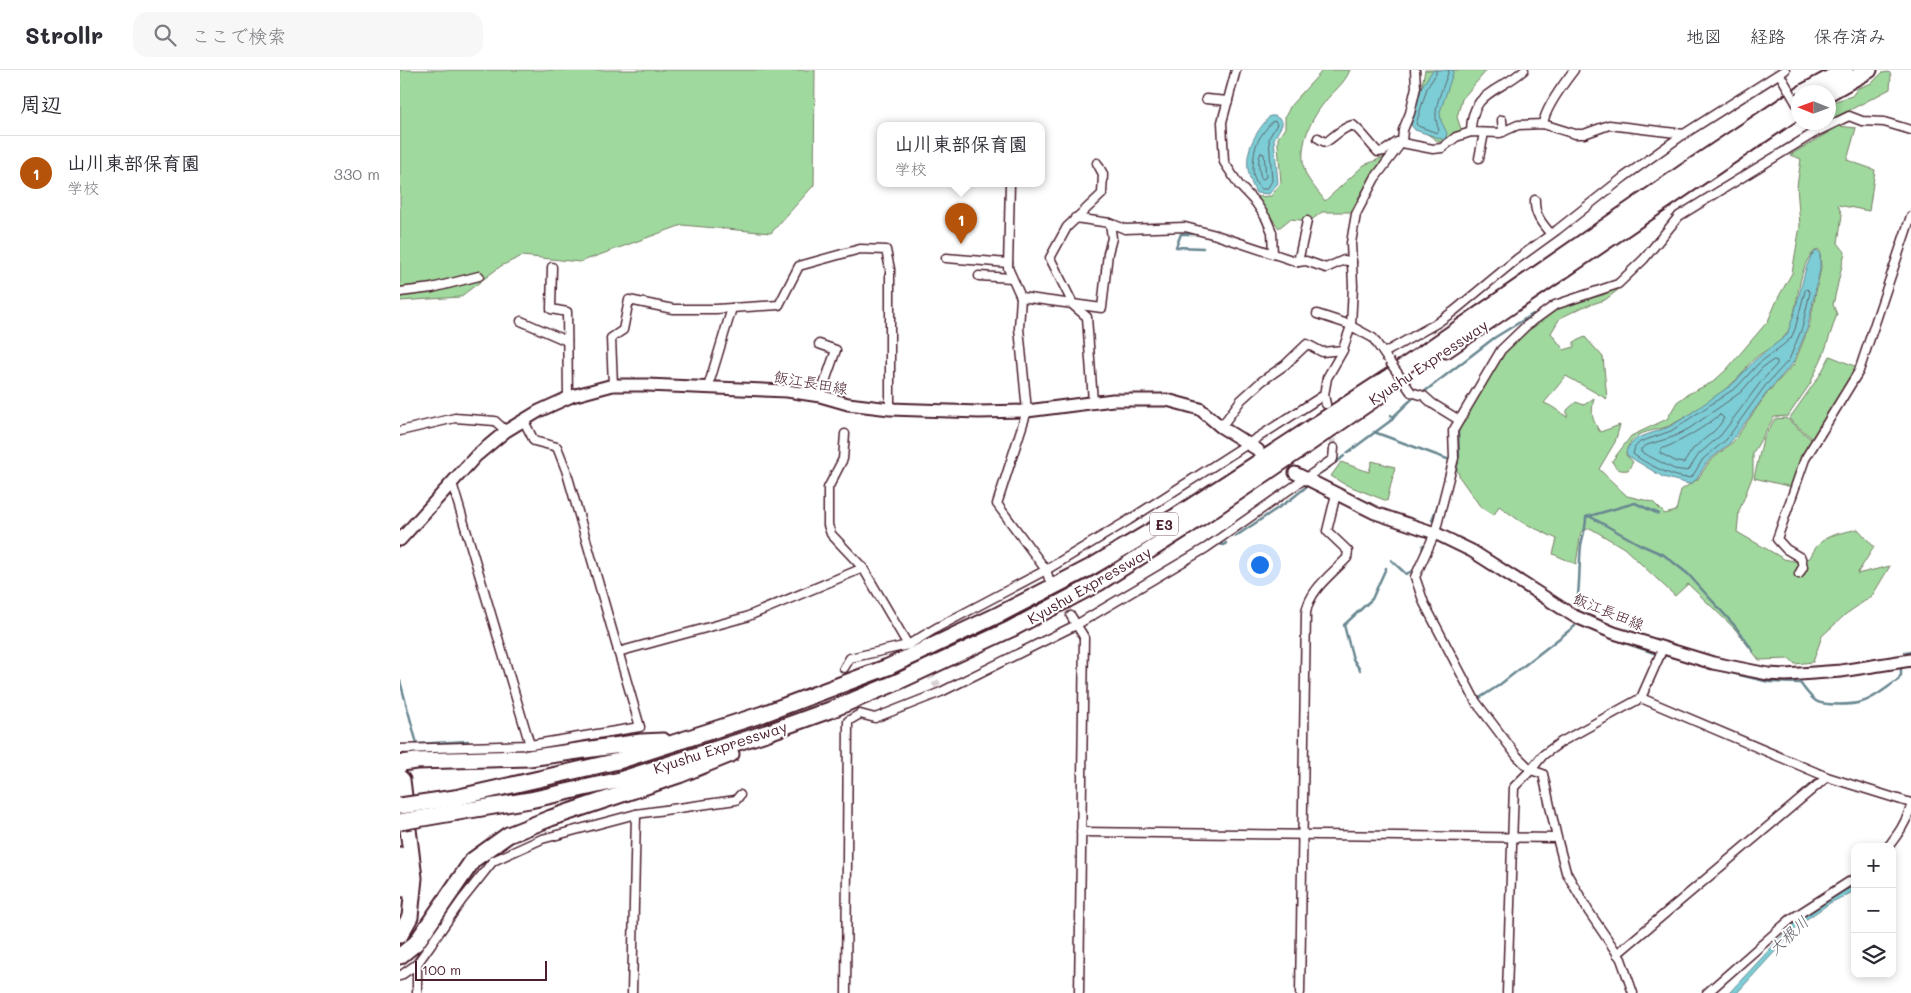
<!DOCTYPE html>
<html lang="ja">
<meta charset="utf-8">
<style>
:root{--surface:#fff;--page:#f7f7f7;--text:#2b2b33;--muted:#7c7c81;--line:#e1e1e2;--accent:#b45309}
body{margin:0;font-family:Mali,"Klee One",sans-serif;background:var(--page);color:var(--text)}
.controls{position:absolute;right:15px;bottom:15px;display:grid;overflow:hidden;border-radius:10px;box-shadow:0 2px 8px #0003}
.controls button{width:45px;height:45px;display:grid;place-items:center;padding:0;border:0;border-bottom:1px solid var(--line);background:var(--surface);color:var(--text);font:25px sans-serif}
.compass{position:absolute;left:1391px;top:15px;width:45px;height:45px;border-radius:50%;background:var(--surface);box-shadow:0 2px 8px #0003;rotate:271deg}
.scale{position:absolute;left:15px;bottom:12px;width:132px;box-sizing:border-box;padding-left:5px;border:2px solid #4a1f2b;border-top:0;font-size:14px;line-height:18px;white-space:nowrap;color:#4a1f2b;-webkit-text-stroke:4px #fff;paint-order:stroke}
.you{position:absolute;left:859px;top:494px;width:18px;height:18px;margin:-12px;border:4px solid #fff;border-radius:50%;background:#1a73e8;box-shadow:0 0 0 8px #1a73e833}
.badge{display:grid;place-items:center;width:32px;height:32px;border-radius:50%;background:var(--accent);color:#fff;font-size:16px;font-weight:700}
.pin{position:absolute;translate:-50% -41px;filter:drop-shadow(0 1px 2px #0008)}
.pin::after{content:'';position:absolute;top:26px;width:18px;height:15px;background:inherit;clip-path:polygon(0 0,100% 0,50% 100%)}
.popup{position:absolute;left:477px;top:52px;width:168px;height:65px;box-sizing:border-box;display:grid;place-content:center;border-radius:10px;background:var(--surface);filter:drop-shadow(0 1px 4px #0005);font-size:16px;white-space:nowrap;color:var(--muted)}
.popup b{font-size:19px;color:var(--text)}
.popup::after{content:'';position:absolute;left:50%;top:100%;margin-left:-10px;border:10px solid transparent;border-top-color:var(--surface)}
.list{margin:0;padding:0;list-style:none}
h2{display:flex;justify-content:space-between;align-items:center;height:65px;margin:0;padding:0 20px;font-size:21px}
h2 small{font-size:16px;font-weight:400;color:var(--muted)}
.list li{display:grid;grid-template-columns:32px 1fr auto;gap:15px;align-items:center;box-sizing:border-box;height:75px;padding:0 20px;border-top:1px solid var(--line)}
.list b{display:block;font-size:19px;white-space:nowrap}
.list p{margin:0;font-size:16px;white-space:nowrap;color:var(--muted)}
.list em{font-size:16px;font-style:normal;color:var(--muted)}
.icon{flex:none;width:28px;height:28px;fill:none;stroke:currentColor;stroke-width:2;stroke-linecap:round;stroke-linejoin:round}
.map{position:relative;flex:none;width:1511px;height:923px;overflow:hidden}
header{display:flex;align-items:center;gap:30px;box-sizing:border-box;height:70px;padding:0 25px;background:var(--surface);border-bottom:1px solid var(--line)}
header strong{font-size:24px}
nav{display:flex;gap:28px;margin-inline-start:auto;font-size:18px}
.search{width:350px;height:45px;background:var(--page);display:flex;align-items:center;gap:12px;box-sizing:border-box;padding:0 18px;border-radius:15px;color:var(--muted);font-size:19px}
main{display:flex}
aside{flex:1;background:var(--surface)}
.map>svg:first-child{display:block}
.green{fill:#a0d99e;stroke:#757c64}
.water{fill:#7ccdd5;stroke:#688791}
.lines{fill:none;stroke-linecap:round;stroke-linejoin:round}
.shore{stroke:#5e656f;stroke-width:1}
.stream{stroke:#688791;stroke-width:2.5}
.street-tunnel{stroke:#dbd2d5;stroke-width:8;stroke-dasharray:8 4;stroke-linecap:butt}
.street-casing{stroke:#4a1f2b;stroke-width:11}
.secondary-casing{stroke:#4a1f2b;stroke-width:15}
.highway-casing{stroke:#4a1f2b;stroke-width:19}
.street{stroke:#fff;stroke-width:8}
.secondary{stroke:#fff;stroke-width:11}
.highway{stroke:#fff;stroke-width:15}
.street-bridge-casing{stroke:#4a1f2b;stroke-width:11;stroke-linecap:butt}
.highway-bridge-casing{stroke:#4a1f2b;stroke-width:19;stroke-linecap:butt}
.street-bridge{stroke:#fff;stroke-width:8}
.highway-bridge{stroke:#fff;stroke-width:15}
.labels{text-anchor:middle;dominant-baseline:central;stroke-width:4;stroke-linejoin:round;paint-order:stroke}
.shield{fill:#fff;stroke:#80626b;stroke-width:1}
.shield-label{font-size:14px;font-weight:bold;fill:#4a1f2b}
.street-label{font-size:15px;fill:#4a1f2b;stroke:#fff}
.water-label{font-size:16px;font-style:italic;fill:#5c5c66;stroke:#fff}
</style>
<header>
<strong>Strollr</strong>
<div class="search"><svg class="icon" aria-label="search" viewBox="0 0 24 24"><circle cx="10" cy="10" r="6"/><path d="M15 15l6 6"/></svg>ここで検索</div>
<nav><a>地図</a><a>経路</a><a>保存済み</a></nav>
</header>
<main>
<aside>
<h2>周辺<small></small></h2>
<ul class="list">
<li><span class="badge">1</span><div><b>山川東部保育園</b><p>学校</p></div><em>330 m</em></li>
</ul>
</aside>
<div class="map">
<svg width="1511" height="923" viewBox="0 0 1511 923">
<rect width="100%" height="100%" fill="#fff"/>
<filter id="ink" filterUnits="userSpaceOnUse"><feTurbulence type="fractalNoise" baseFrequency=".02" numOctaves="2"/><feDisplacementMap in="SourceGraphic" scale="10" xChannelSelector="R" yChannelSelector="G"/><feConvolveMatrix kernelMatrix="1 2 1 2 8 2 1 2 1" color-interpolation-filters="sRGB"/></filter>
<g filter="url(#ink)">
<g class="green">
<path d="M0,0h415l-1,115 -43,48 -89,-8 -102,37 -58,-6 -21,10 -41,31 -60,4z"/>
<path d="M923,0h27c-6,15 -17,21 -26,33 -15,19 -26,44 -19,69 3,9 14,20 20,29l39,-36 23,-9 -27,39 -9,17h-29l-12,9 -20,-2 -11,9 -23,-31 15,-1 10,-13 -3,-38v-7l7,-10v-11l6,-12z"/>
<path d="M1025,0h62l-25,29 -5,18 5,15 -23,10 -25,-17z"/>
<path d="M1489,2l2,3 -1,14 -61,32v-12l7,-8 16,-5 6,-8 14,-5 10,-10z"/>
<path d="M1439,56l17,2 -9,32 28,10 -6,41 -31,-6 4,10 -4,28 7,9 -12,53 4,9 -13,39 -14,31 -22,32 -14,1 -21,36v22l-14,36 -2,21 47,27 14,3 12,-4c11,-24 24,-23 48,-29l16,18 -17,27 33,-8 -18,30 -26,18 -24,22 -9,26 -18,2 -5,-5 -31,1 -24,-31 -47,-45 -13,12 -51,-48 -34,-20 -9,4 -5,32 -23,-10 4,-15 -37,-18 -21,-15 -5,9 -14,-9 -20,-28 -4,-11v-36l35,-61 18,-24 39,-33 22,-9 33,-9 19,-10 17,-18 -16,19 -18,14 -22,7 -23,11 -9,15 13,17 10,-3v-5l11,-5 18,20 4,42 -41,-23 -22,27c9,3 15,9 23,14v-7l9,-8 8,3 10,-7c-3,16 -3,20 6,34l20,-7 -5,17 -16,27 28,27 26,6 12,12 11,-3 5,-21 17,-11 11,-17 24,-20 35,-50 26,-28 15,-37 8,-40 4,-19 -1,-17 -2,-2c-22,11 -18,63 -31,84 -8,12 -23,17 -33,26 -7,6 -11,15 -18,21 -14,13 -52,40 -70,47 -9,3 -21,4 -29,9 -6,5 -11,11 -11,19l7,7 -5,8c-8,1 -12,0 -16,-9l19,-25 36,-17 10,-17 11,-8 25,-12 14,-13 41,-48 10,-23 14,-25 8,-47 -3,-40 4,-27 -11,-4z"/>
<path d="M1430,286l27,11 -43,73 -25,-21 31,-44z"/>
<path d="M1386,348l27,23 -21,46 -38,-9 9,-39 12,-20z"/>
<path d="M972,391l23,6 -8,34 -43,-17 -13,-8 10,-14 28,10z"/>
</g>
<g class="water">
<path d="M1033,0h21l-14,42 1,9 6,12 -2,7 -30,-10 -4,-5 11,-39z"/>
<path d="M870,46h5l7,5v4l-8,14 4,44 -9,11 -13,-1c-16,-31 -8,-52 14,-77z"/>
<path d="M1417,180l3,3v16l-13,60 -14,34 -24,27 -39,53 -23,19 -11,18 -7,4 -26,-7 -35,-21 -2,-4 2,-5 9,-9 32,-11 15,-9 50,-35 21,-23 32,-25 8,-24 11,-43 5,-12z"/>
<path d="M1455,816v5l-25,12 -29,20 -64,70h-8l71,-76 32,-21z"/>
</g>
<g class="lines">
<g class="shore">
<path d="M1036,0v4l-9,14 -11,36 2,2 19,7 2,-3c-9,-20 4,-40 10,-60"/>
<path d="M872,52l3,-1 2,3 -8,14 3,43 -5,8h-6c-6,-5 -8,-13 -8,-21 1,-23 4,-29 19,-46z"/>
<path d="M861,83l3,1 2,23 -3,2 -2,-1c-2,-7 -4,-20 0,-25z"/>
<path d="M1407,219l3,3 -8,36 -13,32 -24,26 -39,54 -23,19 -11,18c-12,5 -49,-15 -59,-23l2,-7 5,-5 31,-11 66,-44 21,-23 25,-19 8,-7 4,-9 10,-38z"/>
<path d="M1374,290l3,1v3l-17,19 -39,52 -22,19 -11,17 -14,-2 -33,-17v-3l6,-4 26,-8 17,-9 51,-36 21,-24z"/>
<path d="M1320,345l4,3c-7,14 -20,20 -31,31 -3,4 -6,9 -9,14l-7,-1 -17,-9 1,-4c22,-8 40,-20 59,-34z"/>
</g>
<g class="stream">
<path d="M797,164h-16l-5,13 27,1"/>
<path d="M1024,322l70,-54 39,-24"/>
<path d="M992,348l21,-20"/>
<path d="M1058,360l1,27"/>
<path d="M974,362l76,28 -1,2"/>
<path d="M947,383l46,-34 -2,-4"/>
<path d="M938,391l6,-5"/>
<path d="M922,402l8,-5"/>
<path d="M1050,417l8,-25"/>
<path d="M1189,446l52,29 23,10 24,19 47,52 18,25"/>
<path d="M1032,450l7,-18"/>
<path d="M836,466l54,-36 16,-13"/>
<path d="M810,480l9,-6 5,1 2,-2"/>
<path d="M1022,484l1,-9"/>
<path d="M991,490l15,14 8,-4 3,-5"/>
<path d="M1177,534c3,-20 2,-40 4,-59 2,-10 5,-17 5,-28l49,-14 24,11"/>
<path d="M1211,568l43,15"/>
<path d="M1505,582h6"/>
<path d="M960,600l-7,-11 -9,-34 28,-26 14,-31"/>
<path d="M1319,600l50,12 31,1c5,6 9,13 16,18 7,5 37,4 46,1 12,-3 25,-15 36,-22l3,-5v-7"/>
<path d="M1255,604l10,-19 39,11"/>
<path d="M0,611l17,63 51,-3"/>
<path d="M1078,629l20,-13 77,-60"/>
</g>
<g class="street-tunnel">
<path d="M926,334l8,44"/>
<path d="M653,515l18,31"/>
<path d="M514,582l24,34"/>
<path d="M444,598l16,46"/>
</g>
<g class="street-casing">
<g id="street">
<path d="M836,0l-14,52 2,40 15,23 17,18 10,15 6,14 1,22"/>
<path d="M806,29l22,2"/>
<path d="M1102,50l1,12"/>
<path d="M1408,52l6,11"/>
<path d="M1143,54c2,-16 21,-41 31,-54"/>
<path d="M1071,62c0,-41 27,-39 53,-62"/>
<path d="M918,68c2,1 6,4 8,4 2,0 16,-15 27,-17 10,8 16,18 25,27l6,-1 13,-9 36,7 9,-1 14,-11 15,-5 29,1 18,-8 25,-1 32,10h9l25,-9 75,9"/>
<path d="M1079,88l5,-25"/>
<path d="M610,113l-2,85 13,29 -2,31 8,83 -30,93 49,66 3,9"/>
<path d="M1135,130c-1,14 7,24 16,34"/>
<path d="M675,148l35,5 15,6 60,-2 31,8 82,27 8,-1 20,7 18,-8 8,2"/>
<path d="M546,188l62,5"/>
<path d="M898,192l9,-41"/>
<path d="M152,197l-1,42 16,3 1,85"/>
<path d="M579,206l33,2"/>
<path d="M0,222l32,-4 47,-12"/>
<path d="M621,227l81,11 6,-55 4,-15 -2,-15"/>
<path d="M917,244l34,11"/>
<path d="M121,251l46,20"/>
<path d="M951,256l22,12 13,19"/>
<path d="M419,274l17,6 -16,46"/>
<path d="M984,283l53,-30 17,-12 63,-52 40,-29 67,-53 60,-43 101,-64"/>
<path d="M213,315l-2,-47 12,-8 6,-30 44,9h43l63,-4 20,-39 61,-17 26,1 4,19v140"/>
<path d="M308,317l24,-79"/>
<path d="M1011,322l13,4 9,8 26,16"/>
<path d="M693,332l-6,-85 -13,-11 -24,-48 17,-31 35,-33 1,-20 -6,-11"/>
<path d="M926,334l-2,-9 3,-17 15,-26 9,-26 2,-40 -2,-43 5,-29 19,-36 27,-36 1,-12 7,-17 6,-26 -1,-17"/>
<path d="M821,357l20,-27 21,-19 23,-16 22,-21 15,8 21,-2"/>
<path d="M0,361l55,-13 40,3 11,10"/>
<path d="M445,364l-2,25 -15,29v37l3,9 32,34 45,77"/>
<path d="M52,413l78,262"/>
<path d="M1399,504l4,-7 -2,-9 -15,-9 -9,-10 28,-80 54,-88 52,-155"/>
<path d="M671,546l13,21 -5,356"/>
<path d="M218,582l128,-35 117,-49"/>
<path d="M444,598l6,-10 58,-13 30,-18 108,-57 83,-50 195,-125"/>
<path d="M1241,628l186,79 84,26"/>
<path d="M0,679l130,-4 110,-18 -74,-257 -9,-23 -23,-6 -10,-20"/>
<path d="M681,762l476,6"/>
<path d="M1488,777c10,-13 18,-24 23,-40"/>
<path d="M1217,884l210,-177"/>
<path d="M0,906l17,-12 45,-64 31,-39 49,-22 94,-25 100,-14 4,-5"/>
<path d="M17,923v-29"/>
<path d="M232,923l4,-179"/>
<path d="M446,923l2,-272 12,-7 15,4 66,-26 135,-67 130,-77 127,-89 1,-11"/>
<path d="M900,923l6,-380c3,-23 26,-39 41,-55l1,-7 -21,-20 9,-37"/>
<path d="M1107,923l7,-206 17,-17 12,-15 18,-13 80,-44 22,-50"/>
<path d="M1233,923l-12,-34 -32,-47 -23,-40 -9,-34 -14,-64 -12,-4 -14,-14 -41,-54 -52,-99 -9,-26 20,-44 19,-75 -1,-27 48,-81 25,-24 29,-21 63,-21 26,-25 35,-43 135,-83 35,-17 13,5 22,1 27,8"/>
<path d="M1307,923l84,-74 64,-41"/>
</g>
</g>
<g class="secondary-casing">
<g id="secondary">
<path d="M895,403l80,40 60,20 37,18 102,65 40,17 99,30 55,11 18,1 55,-4 70,-11"/>
<path d="M0,470l76,-84 30,-25 33,-20 33,-15 41,-11h34l140,6 33,5 28,8 42,5 89,3 48,-1 86,-11h54l33,9 21,18 37,23"/>
</g>
</g>
<g class="highway-casing">
<g id="highway">
<path d="M1404,22l41,-22"/>
<path d="M1428,23l41,-23"/>
<path d="M1046,280l352,-240"/>
<path d="M0,695l2,-2 14,-2 113,-3 112,-16 22,-1"/>
<path d="M0,708l2,2 12,98 -4,39 -10,18"/>
<path d="M55,728l163,-37 145,-47 125,-47 112,-53 91,-47 84,-50 214,-140 300,-208 109,-73"/>
<path d="M58,742l72,-12 90,-20 146,-47 64,-23 65,-27 116,-54 89,-47 85,-54 195,-133"/>
<path d="M0,785l3,23v11"/>
<path d="M0,886l16,-13 57,-83 35,-25 43,-17 128,-43 52,-21"/>
</g>
</g>
<use href="#street" class="street"/>
<use href="#secondary" class="secondary"/>
<use href="#highway" class="highway"/>
<g class="street-bridge-casing">
<g id="street-bridge">
<path d="M1382,8l16,28"/>
<path d="M989,291l22,31"/>
</g>
</g>
<g class="highway-bridge-casing">
<g id="highway-bridge">
<path d="M0,736l55,-8"/>
<path d="M0,752l58,-10"/>
</g>
</g>
<use href="#street-bridge" class="street-bridge"/>
<use href="#highway-bridge" class="highway-bridge"/>
</g>
</g>
<g class="labels">
<rect class="shield" x="750" y="442.5" width="28" height="23" rx="4"/>
<g class="shield-label">
<text x="764" y="454">E3</text>
</g>
<g class="street-label">
<text transform="translate(1028 292) rotate(-34)">Kyushu Expressway</text>
<text transform="translate(411 312) rotate(10)">飯江長田線</text>
<text transform="translate(689 515) rotate(-30)">Kyushu Expressway</text>
<text transform="translate(1209 541) rotate(22)">飯江長田線</text>
<text transform="translate(320 677) rotate(-18)">Kyushu Expressway</text>
</g>
<g class="water-label">
<text transform="translate(1388 865) rotate(-43)">大根川</text>
</g>
</g>
</svg>
<div class="controls">
<button>+</button>
<button>−</button>
<button><svg class="icon" aria-label="layers" viewBox="0 0 24 24"><path d="M12 4l9 5-9 5-9-5zM3 14l9 5 9-5"/></svg></button>
</div>
<svg class="compass" viewBox="-18 -18 36 36"><path d="M0-13l5 13h-10z" fill="#e53935"/><path d="M0 13l5-13h-10z" fill="#7c7c81"/></svg>
<div class="scale">100 m</div>
<div class="you"></div>
<div class="pin badge" style="left:561px;top:174px">1</div>
<div class="popup"><b>山川東部保育園</b>学校</div>
</div>
</main>
